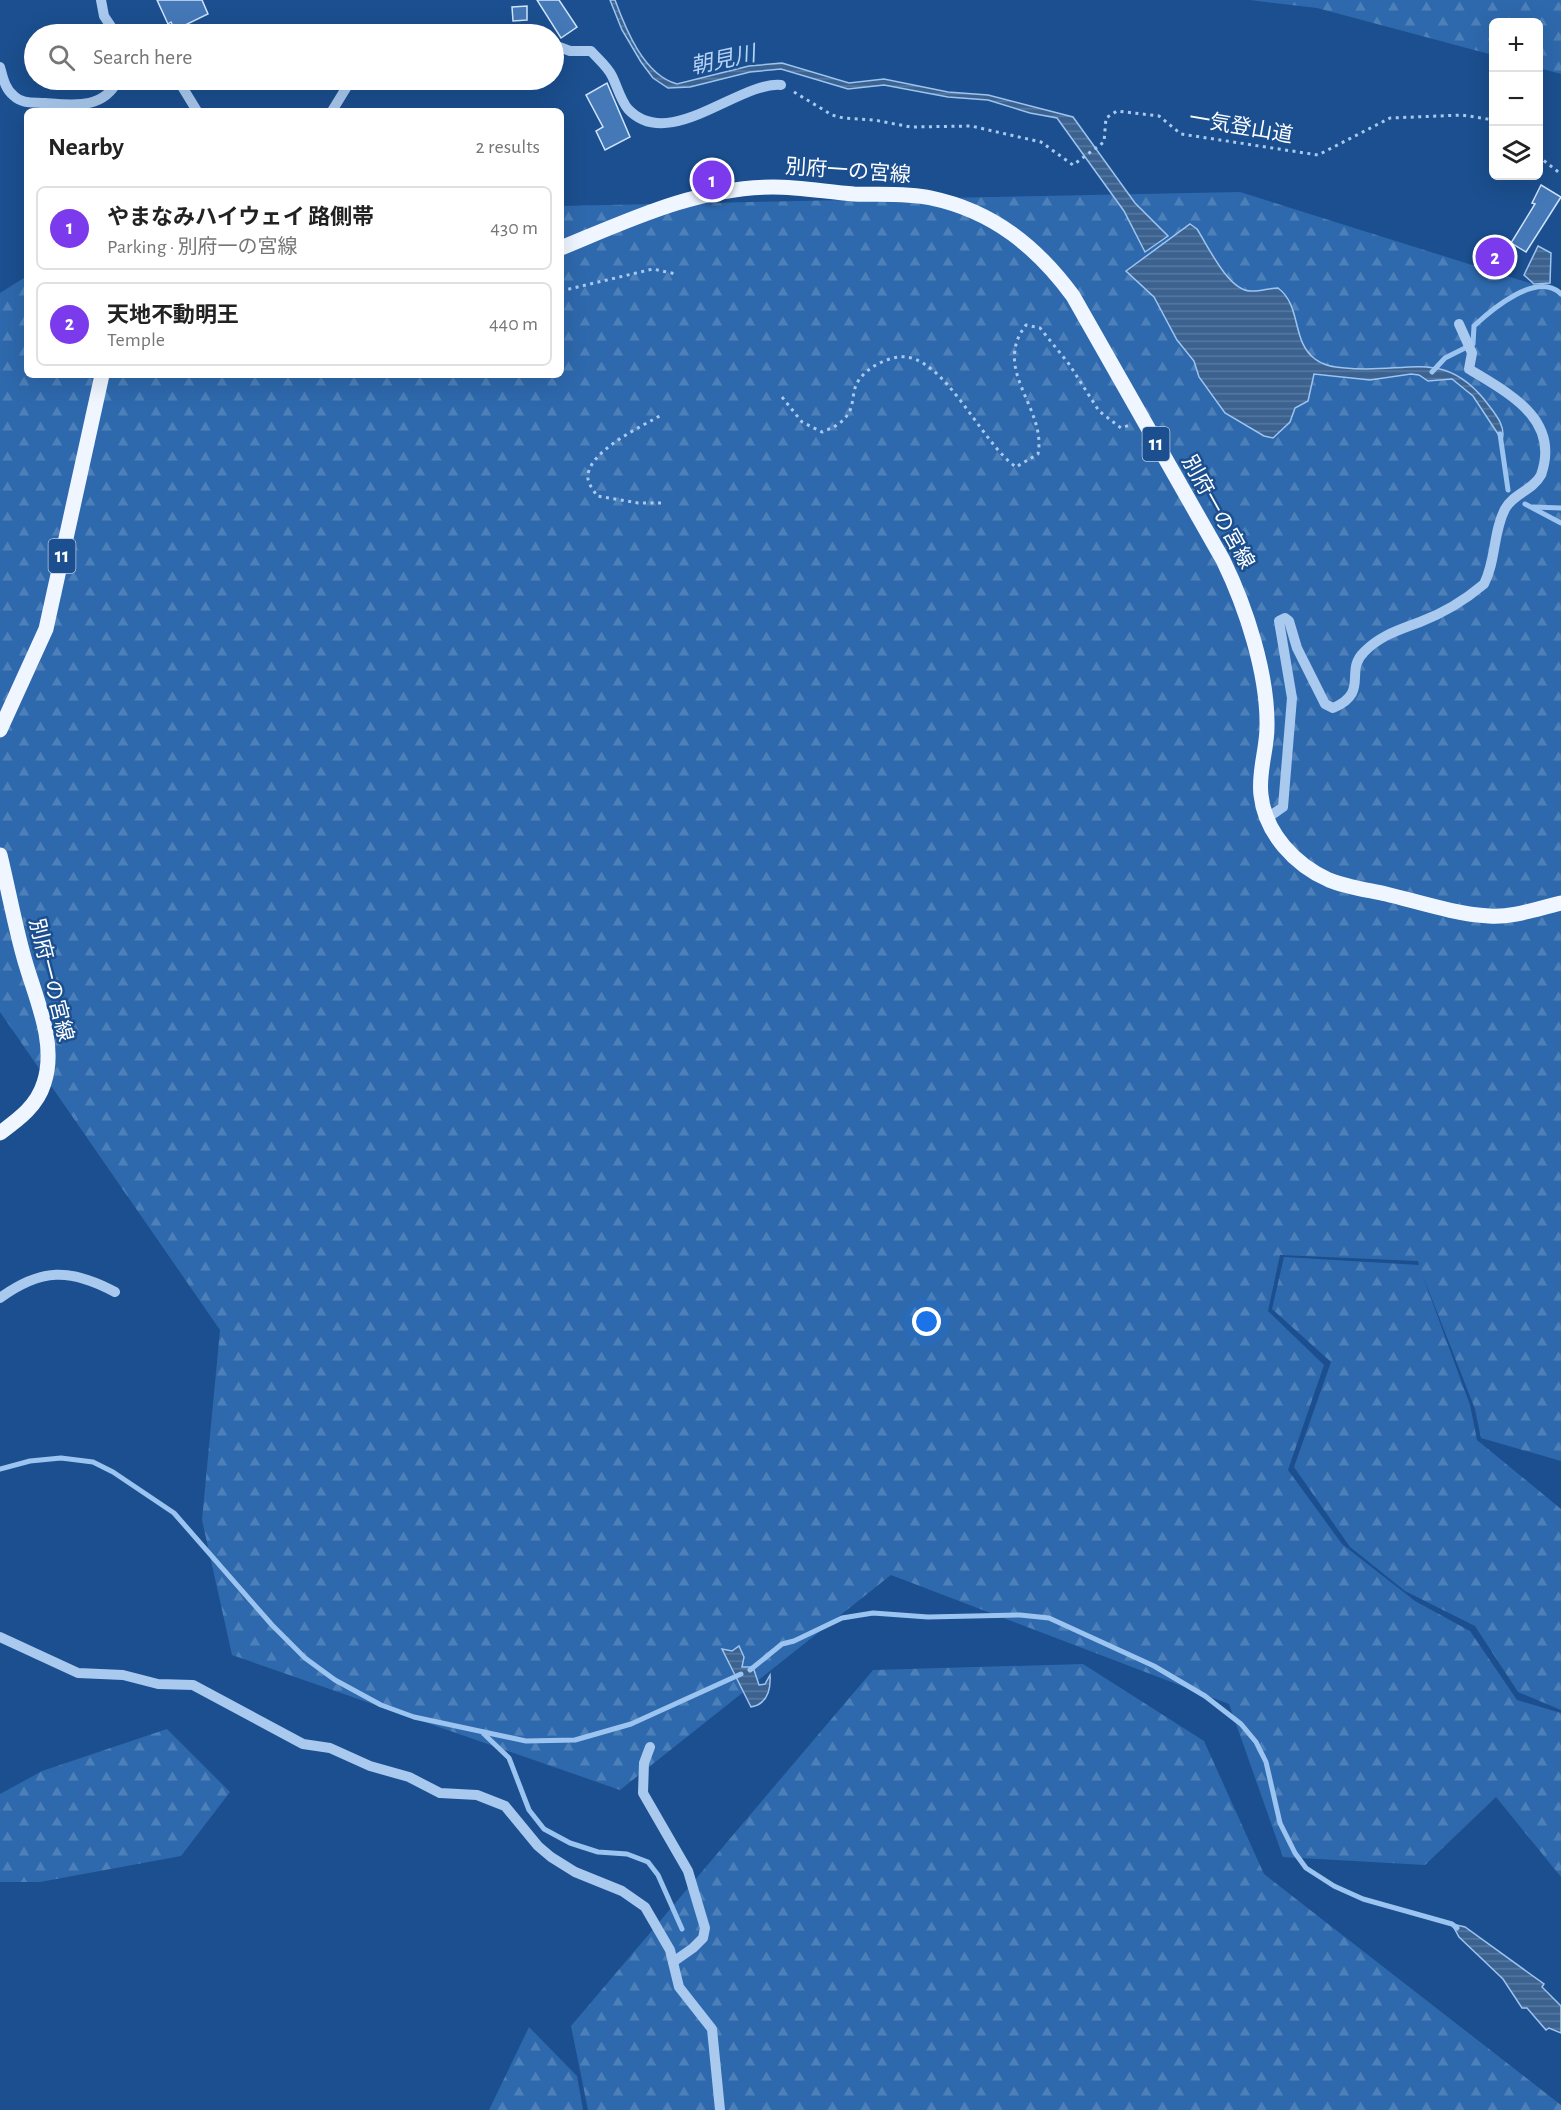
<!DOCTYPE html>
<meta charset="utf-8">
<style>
:root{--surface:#fff;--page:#f2f2f2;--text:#222;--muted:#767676;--line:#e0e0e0;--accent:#7c3aed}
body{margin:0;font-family:"Alegreya Sans","Noto Sans JP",sans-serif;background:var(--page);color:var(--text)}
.controls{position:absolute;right:18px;top:18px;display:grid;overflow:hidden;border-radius:9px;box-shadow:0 6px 24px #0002}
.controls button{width:54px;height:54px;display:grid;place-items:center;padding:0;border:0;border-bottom:2px solid var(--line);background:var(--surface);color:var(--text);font:30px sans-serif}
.you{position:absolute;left:927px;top:1322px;width:21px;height:21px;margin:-15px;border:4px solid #fff;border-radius:50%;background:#1a73e8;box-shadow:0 0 0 9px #1a73e833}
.badge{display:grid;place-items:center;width:39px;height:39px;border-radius:50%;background:var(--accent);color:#fff;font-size:20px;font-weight:700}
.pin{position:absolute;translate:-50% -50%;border:3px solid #fff;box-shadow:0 2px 6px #0006}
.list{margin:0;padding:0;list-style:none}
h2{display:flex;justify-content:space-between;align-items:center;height:78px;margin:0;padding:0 24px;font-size:26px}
h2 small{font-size:20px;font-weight:400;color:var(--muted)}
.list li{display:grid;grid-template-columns:39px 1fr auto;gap:18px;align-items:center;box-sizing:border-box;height:84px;margin:0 12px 12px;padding:0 12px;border:2px solid var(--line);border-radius:9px}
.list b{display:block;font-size:22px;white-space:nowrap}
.list p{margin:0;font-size:20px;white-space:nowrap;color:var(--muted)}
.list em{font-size:20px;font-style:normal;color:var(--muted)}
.icon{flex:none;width:33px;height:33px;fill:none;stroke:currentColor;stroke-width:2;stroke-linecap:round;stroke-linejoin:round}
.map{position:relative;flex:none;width:1561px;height:2110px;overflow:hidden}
.search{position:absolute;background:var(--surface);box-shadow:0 6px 24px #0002;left:24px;top:24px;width:540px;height:66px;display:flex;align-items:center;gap:15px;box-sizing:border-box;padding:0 21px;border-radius:33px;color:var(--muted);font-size:22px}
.panel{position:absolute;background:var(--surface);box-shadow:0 6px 24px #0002;left:24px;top:108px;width:540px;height:270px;border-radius:9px}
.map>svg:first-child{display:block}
.forest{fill:url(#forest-firs)}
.water{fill:url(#water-rules);stroke:#9cc4f0;stroke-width:1.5}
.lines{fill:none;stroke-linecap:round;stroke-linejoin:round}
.stream{stroke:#9cc4f0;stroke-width:5}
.building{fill:#4478b7;stroke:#cfe3fa;stroke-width:1.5}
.path{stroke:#a9c9ee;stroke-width:3;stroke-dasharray:3 4.5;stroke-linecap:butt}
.minor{stroke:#a9c9ee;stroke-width:10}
.major{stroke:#f0f6ff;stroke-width:15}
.labels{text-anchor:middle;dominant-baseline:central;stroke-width:5;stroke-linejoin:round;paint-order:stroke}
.shield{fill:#1b4f8f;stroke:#bbcadd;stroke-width:1.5}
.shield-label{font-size:20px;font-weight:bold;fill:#fff}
.street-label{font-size:21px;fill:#fff;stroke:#1b4f8f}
.water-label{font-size:22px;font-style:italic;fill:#b5d3f5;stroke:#1b4f8f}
</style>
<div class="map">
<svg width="1561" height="2110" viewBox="0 0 1561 2110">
<defs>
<pattern id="forest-firs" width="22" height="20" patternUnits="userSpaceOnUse" patternTransform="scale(1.5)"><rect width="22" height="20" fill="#2e69ad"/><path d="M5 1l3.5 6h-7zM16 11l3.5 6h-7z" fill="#4d80b9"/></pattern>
<pattern id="water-rules" width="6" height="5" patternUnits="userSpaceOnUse" patternTransform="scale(1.5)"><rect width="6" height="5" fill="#3c6290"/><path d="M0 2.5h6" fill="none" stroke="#597aa1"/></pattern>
</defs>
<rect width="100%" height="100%" fill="#1b4f8f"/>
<g class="forest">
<path d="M1250,0h311v74l-22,-6 -1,-46h-44l-1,33 -176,-47z"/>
<path d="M1240,192l321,101v1168l-80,-23 -6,-29 -54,-138 49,134 7,35 84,69v201l-43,-18 -43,-66 -70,-35 -55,-44 -56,-80 37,-105 -59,-53 12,-52 135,8 -1,-4 -138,-6 -12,56 56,54 -36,105 54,74 73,57 55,30 47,69 44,13v164l-65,-80 -71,68 -142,-8 -54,-153 -338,-129 -271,215 -388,-135 -30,-135 18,-190 -220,-318v-719l27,-17v99h534v-169z"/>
<path d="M1083,1664l121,77 60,133 297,231v5h-973l-17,-84 302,-356z"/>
<path d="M167,1729l63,63 -49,64 -141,26h-40v-88l42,-23z"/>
<path d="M529,2027l48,49 6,34h-94z"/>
</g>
<g class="water">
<path d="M610,0h5c11,30 29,75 62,84l72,-18 33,-3 67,20 35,-4 64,13 40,3 85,22 62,86 33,33 -23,16 -21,-41 -67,-93 -27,-5 -42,-13 -40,-3 -64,-12 -36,4 -67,-20 -31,3 -60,15 -22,1 -15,-10 -12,-16 -19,-32z"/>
<path d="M1190,224l7,5c11,17 31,61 53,62 9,1 19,-3 28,-3 24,18 13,53 37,71 9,7 19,8 30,9 62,7 100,-23 145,39 7,9 16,21 12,33l-29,-44 -21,-17 -24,2 -9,-6 -8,-1 -41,6 -56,-6 -6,27 -13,7 -5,14 -17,16 -9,-2 -39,-23 -26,-36 -5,-16 -17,-21 -23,-43 -28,-26z"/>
<path d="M1538,246l13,7 -1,30 -16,1 -10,-9z"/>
<path d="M739,1646l5,11 -2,10h11l6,18 6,-1 5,-9c1,16 -3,29 -19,32l-29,-58 10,2z"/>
<path d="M1452,1924l13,3 79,57 -2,3 19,19v27l-12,-5 -3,2 -19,-22h-5l-19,-29 -44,-42z"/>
</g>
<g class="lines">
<g class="stream">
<path d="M1432,372l13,-14 28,-14 1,-18c17,-16 64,-56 87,-32"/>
<path d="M1500,434l8,56"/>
<path d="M1525,504l36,19"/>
<path d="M1533,507l28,1"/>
<path d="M0,1469l30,-8 31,-3 32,4 20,10 61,41 98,112 33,33 30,22 46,25 33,12 112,24 49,-1 56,-16 110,-50"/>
<path d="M750,1670l32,-26 12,-3 48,-23 31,-5 55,4 92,-2 29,3 105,48 51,30 36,28 15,18 10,20 14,61 15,30 11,15 28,18 29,13 89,25 5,4"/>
<path d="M484,1734l25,24 20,52 15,19 26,14 28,9 29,2 21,8 10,13 24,54"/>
</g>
</g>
<g class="building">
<path d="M157,0h45l6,14 -33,16 -4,-8 -3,2z"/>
<path d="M537,0h22l18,27 -16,11z"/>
<path d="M527,6v14l-14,1 -1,-14z"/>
<path d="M607,83l23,54 -25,13 -9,-19 7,-4 -17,-32z"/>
<path d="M1541,185l20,12 -35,55 -15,-9 24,-39 -3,-1z"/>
</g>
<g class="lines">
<g class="path">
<path d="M794,92l38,23 11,3 31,2 37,7 60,-1 70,16 32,23 31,-23 2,-24 11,-7 42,5 22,18 137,21 72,-37 72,-3 32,5"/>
<path d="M1538,156l23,18"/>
<path d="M561,291l92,-22 23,5"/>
<path d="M782,397l20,25 20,10c10,-4 20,-8 26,-18 6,-8 4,-22 9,-31 8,-14 26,-24 42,-26 44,-5 82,86 117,110l22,-13c9,-46 -47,-84 -12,-129l14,3 29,36 30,47 22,17 9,-3"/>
<path d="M661,503h-23l-41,-7c-3,-5 -8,-11 -9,-17 -3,-27 55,-53 75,-65"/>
</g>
<g class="minor">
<path d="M101,0l3,16 12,18"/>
<path d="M445,34l48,-4 28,4"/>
<path d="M554,45l16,6h21c7,8 16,15 21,25 5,10 9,25 16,33 41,44 111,-28 153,-24"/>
<path d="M0,67c3,11 5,22 14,29 8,8 20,6 31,7 28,2 58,7 73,-23"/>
<path d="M178,80l19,31"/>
<path d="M332,111l19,-31"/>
<path d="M1266,819l17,-12 9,-109 -13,-77 6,-3 4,3 8,27 28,56 8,4c37,-16 11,-37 31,-56 17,-17 35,-22 56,-30 24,-9 45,-22 64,-38 12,-23 9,-52 21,-75 7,-14 28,-19 36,-34 20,-56 -33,-82 -72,-106l3,-16 -13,-29"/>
<path d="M0,1298c41,-30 70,-30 115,-6"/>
<path d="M0,1637l78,36 45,2 35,9 35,1 110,59 27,4 40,18 39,11 31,16 37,2 28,11 33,40 13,11 24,15 47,19 23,16 25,43 9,37 33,42 8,81"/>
<path d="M650,1747l-6,16 -1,30 45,78 17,57 -2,10 -10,10 -20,14"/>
</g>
<g class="major">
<path d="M561,248c68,-28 137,-61 212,-61 27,0 54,5 81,7 25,1 53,-1 77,4 62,13 106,49 142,98l150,264c23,47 45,114 44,167 0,23 -9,45 -6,68 4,38 34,70 68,85 17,7 39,10 57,14 33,8 69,20 103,22 23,2 50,-8 72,-13"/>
<path d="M0,730l46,-101 56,-254"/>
<path d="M0,855c8,33 14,66 23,99 10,39 35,87 21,129 -7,23 -25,36 -44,50"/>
</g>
</g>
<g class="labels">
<g class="shield">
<rect x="1142.5" y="427" width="27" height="34" rx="4.5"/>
<rect x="48.5" y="539" width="27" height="34" rx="4.5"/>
</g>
<g class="shield-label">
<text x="1156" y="444">11</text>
<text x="62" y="556">11</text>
</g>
<g class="street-label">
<text transform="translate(1241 127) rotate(10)">一気登山道</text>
<text transform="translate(848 171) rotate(4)">別府一の宮線</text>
<text transform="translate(1218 512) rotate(61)">別府一の宮線</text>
<text transform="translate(51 980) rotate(76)">別府一の宮線</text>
</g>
<g class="water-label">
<text transform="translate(723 60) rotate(-12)">朝見川</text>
</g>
</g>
</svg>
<div class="controls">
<button>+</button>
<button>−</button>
<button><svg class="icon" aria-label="layers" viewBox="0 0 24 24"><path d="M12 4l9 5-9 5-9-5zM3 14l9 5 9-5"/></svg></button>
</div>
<div class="you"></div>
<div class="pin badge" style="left:712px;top:180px">1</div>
<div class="pin badge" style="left:1495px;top:257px">2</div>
<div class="search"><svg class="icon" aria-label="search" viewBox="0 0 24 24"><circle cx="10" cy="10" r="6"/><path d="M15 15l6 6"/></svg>Search here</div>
<section class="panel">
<h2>Nearby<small>2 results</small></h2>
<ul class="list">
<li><span class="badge">1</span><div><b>やまなみハイウェイ 路側帯</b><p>Parking · 別府一の宮線</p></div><em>430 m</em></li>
<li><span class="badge">2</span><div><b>天地不動明王</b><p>Temple</p></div><em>440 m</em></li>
</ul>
</section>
</div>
